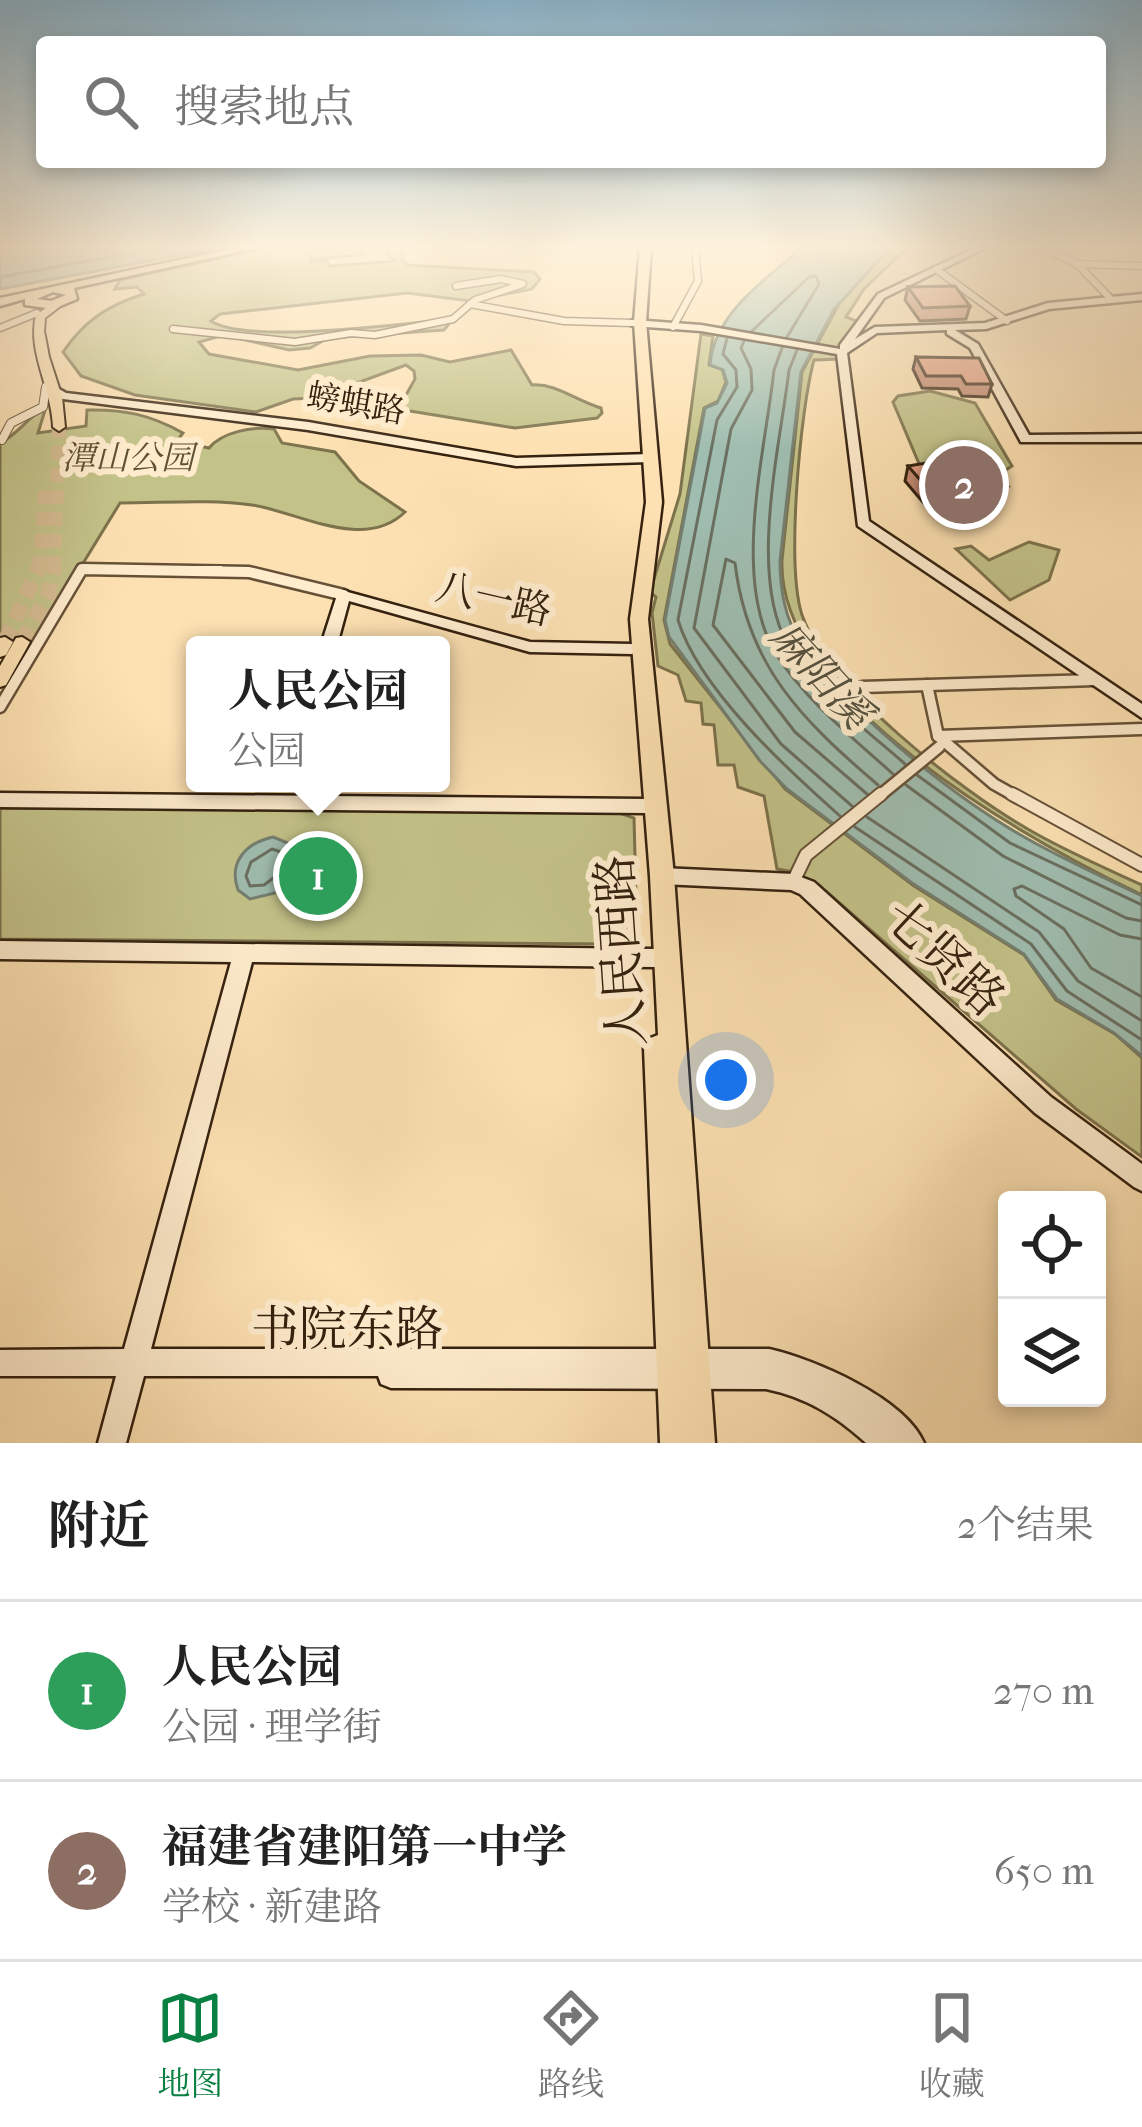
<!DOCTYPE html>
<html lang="zh">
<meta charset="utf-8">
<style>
:root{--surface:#fff;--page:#f2f2f2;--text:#222;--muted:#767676;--line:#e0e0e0;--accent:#0b8043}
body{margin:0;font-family:"IM FELL French Canon","Noto Serif SC",serif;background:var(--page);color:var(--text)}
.controls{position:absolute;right:36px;bottom:36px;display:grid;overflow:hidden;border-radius:12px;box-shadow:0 6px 18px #0003}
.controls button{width:108px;height:108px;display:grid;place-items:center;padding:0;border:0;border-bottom:3px solid var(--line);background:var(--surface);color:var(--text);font:60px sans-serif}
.you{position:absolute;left:726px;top:1080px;width:42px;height:42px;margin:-30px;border:9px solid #fff;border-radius:50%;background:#1a73e8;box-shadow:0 0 0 18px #1a73e833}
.badge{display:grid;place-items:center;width:78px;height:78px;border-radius:50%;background:var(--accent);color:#fff;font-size:39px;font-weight:700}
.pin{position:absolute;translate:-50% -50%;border:6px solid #fff;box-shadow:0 3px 12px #0006}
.popup{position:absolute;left:186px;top:636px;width:264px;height:156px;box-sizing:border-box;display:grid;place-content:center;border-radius:12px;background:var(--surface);filter:drop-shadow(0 3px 9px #0005);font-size:39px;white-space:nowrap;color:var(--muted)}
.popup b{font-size:45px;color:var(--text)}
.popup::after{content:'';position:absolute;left:50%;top:100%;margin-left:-24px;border:24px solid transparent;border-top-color:var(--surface)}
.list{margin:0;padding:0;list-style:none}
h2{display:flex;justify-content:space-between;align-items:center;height:156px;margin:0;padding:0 48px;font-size:51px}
h2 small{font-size:39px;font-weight:400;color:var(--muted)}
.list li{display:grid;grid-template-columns:78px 1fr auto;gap:36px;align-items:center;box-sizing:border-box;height:180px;padding:0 48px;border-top:3px solid var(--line)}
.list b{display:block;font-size:45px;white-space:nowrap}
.list p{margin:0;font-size:39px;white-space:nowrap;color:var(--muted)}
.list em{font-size:39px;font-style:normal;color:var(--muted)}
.icon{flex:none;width:66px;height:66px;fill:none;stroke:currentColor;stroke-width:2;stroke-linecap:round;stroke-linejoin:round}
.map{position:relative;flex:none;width:1142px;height:1443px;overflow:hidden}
.search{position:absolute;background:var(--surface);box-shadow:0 6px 18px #0003;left:36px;right:36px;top:36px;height:132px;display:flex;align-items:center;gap:30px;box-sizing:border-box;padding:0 42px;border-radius:12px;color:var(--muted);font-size:45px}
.sheet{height:516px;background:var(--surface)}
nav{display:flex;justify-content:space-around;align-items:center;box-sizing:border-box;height:168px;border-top:3px solid var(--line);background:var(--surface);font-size:33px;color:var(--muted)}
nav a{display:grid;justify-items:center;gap:6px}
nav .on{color:var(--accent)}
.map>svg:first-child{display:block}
.green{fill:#c3c289;stroke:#7c724c;stroke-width:3}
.water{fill:#9fbdb0;stroke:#747f70;stroke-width:3}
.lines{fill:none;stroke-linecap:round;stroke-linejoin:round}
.shore{stroke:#6a6f60;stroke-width:3}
.primary-tunnel-far1{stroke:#d5bb91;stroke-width:14;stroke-dasharray:14 8;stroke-linecap:butt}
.primary-tunnel{stroke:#d5bb91;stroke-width:16;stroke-dasharray:16 9;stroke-linecap:butt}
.street-far3-casing{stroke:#665138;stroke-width:9}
.street-far2-casing{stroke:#665138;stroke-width:10}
.street-far1-casing{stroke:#665138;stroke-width:15}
.street-casing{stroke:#665138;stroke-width:16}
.secondary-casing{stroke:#34210f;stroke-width:5}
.primary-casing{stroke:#34210f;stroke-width:4}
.highway-casing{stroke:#34210f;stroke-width:5}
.street-far3{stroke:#feeccd;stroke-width:6}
.street-far2{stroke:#feeccd;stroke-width:8}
.street-far1{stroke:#feeccd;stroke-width:10}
.street{stroke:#feeccd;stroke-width:12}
.secondary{fill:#feeccd;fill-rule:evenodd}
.primary{fill:#fde1b2;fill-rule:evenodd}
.highway{fill:#fde1b2;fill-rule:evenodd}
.wall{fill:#c68a72;stroke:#34210f;stroke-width:3}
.shaded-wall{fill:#a1705c;stroke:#34210f;stroke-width:3}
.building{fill:#e6a084;stroke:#34210f;stroke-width:3}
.labels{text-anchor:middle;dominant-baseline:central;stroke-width:12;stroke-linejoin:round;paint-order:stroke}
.far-street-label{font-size:33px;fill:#34210f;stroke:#feeccd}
.far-park-label{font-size:33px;font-style:italic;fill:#5f5134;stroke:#feeccd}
.street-label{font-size:39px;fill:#34210f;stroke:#feeccd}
.water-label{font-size:42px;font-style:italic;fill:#54503f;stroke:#feeccd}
.near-street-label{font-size:48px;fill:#34210f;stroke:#feeccd}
</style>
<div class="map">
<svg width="1142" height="1443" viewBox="0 0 1142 1443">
<rect width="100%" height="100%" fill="#fde1b2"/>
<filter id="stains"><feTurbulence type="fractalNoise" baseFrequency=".00167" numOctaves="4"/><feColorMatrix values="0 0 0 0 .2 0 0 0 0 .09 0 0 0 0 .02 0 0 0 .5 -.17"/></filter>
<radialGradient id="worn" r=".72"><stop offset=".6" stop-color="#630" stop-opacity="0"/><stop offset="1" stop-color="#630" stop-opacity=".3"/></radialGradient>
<g class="green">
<path d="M271,247l90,3 2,4 -49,6 -3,-6v8l16,-1 2,5 68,-5 -7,-3 -4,-11h17l-1,13 6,5 126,7 6,7 -8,10 -61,12 -64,-8 -187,21 -9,7c37,24 193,2 242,-2l-9,11 -116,8 -18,10 -21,2 -65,-15 -25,7 10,12 89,16 72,-14 51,-1 29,7 61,-12 21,35c24,-2 44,16 69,23l1,5 -5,5 -82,10 -117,-19 17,-30 -1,-8 -8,-6 -90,33 -23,1 -37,13 -121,-17 -54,-19 -18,-24c21,-31 45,-47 81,-58l-7,-7 -22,2 5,-9z"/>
<path d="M891,247h17l-44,42 -18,28 11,4 -17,38 -26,1c-14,51 -28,206 -12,255 25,72 158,175 224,213 37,22 77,39 116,57v10c-112,-54 -365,-193 -360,-335l20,-188 37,-68z"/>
<path d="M701,334l12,2 -4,29 13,4 4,13 -8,19 -14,7 -40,212 6,24 115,145 129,97 110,69 32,45 59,34 27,24v99l-66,-48 -257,-224 -25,-13 -17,-3 -13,-73 -26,-9 -4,-22h-16l-4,-40 -11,-1 -2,-21 -15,-2 -8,-26 -20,-9 -6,-53 4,-16 -6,-5 30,-98z"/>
<path d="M930,391l45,12 37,63 -19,12h8l7,8 -26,2 -7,-8 -55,-14 -27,-64 5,-6z"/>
<path d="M46,407l-8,26 48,-7 1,-16c37,-1 64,5 96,23l-6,8 32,7c13,-16 44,-22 65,-19l8,14 53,9 24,29 46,31c-41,40 -107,0 -153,-7 -42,-6 -88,-2 -132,-2l-81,132h-39v-192c17,-8 28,-26 46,-36z"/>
<path d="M1029,542l30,8 -10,30 -39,20 -54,-51 15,-3 18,14z"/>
<path d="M0,808l611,2 23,8 3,116 -23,10 -614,-5z"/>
</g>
<g class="water">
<path d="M0,247h223l-223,42z"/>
<path d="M803,247h88l-57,62 -33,63 -21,189c0,27 5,56 19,79 40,66 153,155 220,194 39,23 82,42 123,62v160l-28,-23 -57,-34 -33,-45 -112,-71 -125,-94 -27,-28 -91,-124 -4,-17 40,-212 12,-5 10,-20 -4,-13 -13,-5c4,-52 56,-86 93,-118z"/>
<path d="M273,837l22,9 3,20 -19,26 -29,7 -12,-9c-10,-28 8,-47 35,-53z"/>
</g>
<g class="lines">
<g class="shore">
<path d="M0,277l165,-30"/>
<path d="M752,331l57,-54 7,-1 3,8 -32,53"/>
<path d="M727,338l-4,16 13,16 1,17 -20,33 -39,200c21,69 108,148 162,196"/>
<path d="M744,341l-3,7 10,21 1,21 -21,39 -37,199 87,116 71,62"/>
<path d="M782,348l-8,22c-9,83 -43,210 2,284 30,47 76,83 117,120"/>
<path d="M797,350l-8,20c-9,77 -41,205 -1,275 28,48 76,83 117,119"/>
<path d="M917,775l93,68 132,62"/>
<path d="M906,785l97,71 123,62 16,3"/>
<path d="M867,794l-72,-62 -82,-107 13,-66 9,4c12,103 67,157 143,222"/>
<path d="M867,817l172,115 39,49 64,40"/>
<path d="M855,827l176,117 36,47 75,49"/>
<path d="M272,849l12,4 -4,20 -16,12 -14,1 -4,-10 5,-14z"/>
<path d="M1142,939l-22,-4 -98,-49 -8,3 2,7 48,33 27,39 51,29"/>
</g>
<g class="primary-tunnel-far1">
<path d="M39,570l6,-83"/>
<path d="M54,570l5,-143"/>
</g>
<g class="primary-tunnel">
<path d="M5,642l34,-75"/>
<path d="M22,642l26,-47 6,-28"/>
</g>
<g class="street-far3-casing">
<g id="street-far3">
<path d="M1042,247l35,17 33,34"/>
<path d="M1077,264l65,2"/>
<path d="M936,269l71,52"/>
<path d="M470,304l94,17 69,2"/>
<path d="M673,327l25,-46 -3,-34"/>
<path d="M0,328l37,-15"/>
<path d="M173,329l122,13 56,-9 24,2 78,-16 22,-19 48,-16 -22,-5 -45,7"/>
<path d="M45,390l4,-7"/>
</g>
</g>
<g class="street-far2-casing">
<g id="street-far2">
<path d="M2,440l9,-17 32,-16 3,-20"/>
<path d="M81,570h139"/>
</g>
</g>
<g class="street-far1-casing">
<g id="street-far1">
<path d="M927,685l11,51 56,48 23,13"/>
<path d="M862,687l233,-7"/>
<path d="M0,707l82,-138 167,3 95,23"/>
<path d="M938,736l204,-7"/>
<path d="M878,797l61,-50"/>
</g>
</g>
<g class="street-casing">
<g id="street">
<path d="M1012,794l130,71"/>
<path d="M793,882l13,-27 75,-61"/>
</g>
</g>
<g class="secondary-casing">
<g id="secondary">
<path d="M977,247h10l-103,51 -29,41 20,-12 110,-4 63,-20 94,-9v6l-93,9 -63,20 -31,1 23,14 51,91 113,-1v8h-121l-51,-94 -23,-14v-4l-70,3 -30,20 22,168 273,183v14l-284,-192 -21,-172 -136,-23 -68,-5 -5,-3 5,-3 68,5 139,24v-4l38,-51z"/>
<path d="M50,384l16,9 242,29 208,36 134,-4 6,4 -6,4 -134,4 -208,-36 -245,-31 -17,-10 -2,-2z"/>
<path d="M344,591l186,51 102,2 8,5 -8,5 -102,-2 -181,-51 -12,44h-16l16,-50z"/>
<path d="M0,793l645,6 6,2 3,5 -3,5 -6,2 -645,-6z"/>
<path d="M662,868l131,6 21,8 237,215 91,67v27l-8,-4 -99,-74 -235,-219 -9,-4 -129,-6 -7,-3 -3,-5 3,-5z"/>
<path d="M0,941l654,8 7,3 3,6 -3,6 -7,3 -402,-5 -101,387h618c45,10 136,49 155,94h-58c-30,-27 -60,-46 -100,-54l-375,-1 -10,-4 -3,-8h-234l-18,67h-28l18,-67h-116v-26l124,-1 107,-387 -231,-3z"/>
</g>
</g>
<g class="primary-casing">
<g id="primary">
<path d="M54,302l9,2 -18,14 -1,13 5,26 13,40 3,30 -6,4 -6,-4c-1,-38 -26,-75 -17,-112z"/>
<path d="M5,637l8,5 -7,13 -6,2v-19z"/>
<path d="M22,637l8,5 -24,43 -6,2v-21l16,-28z"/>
</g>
</g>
<g class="highway-casing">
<g id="highway">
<path d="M240,247h21l-187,41 3,11 -24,10 -28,-4v-6l-25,7v-8zM53,292l13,3 -15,6 -14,-2z"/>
<path d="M640,247h11l-5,75 16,180 -14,117 26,257 41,567h-55l-16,-395 4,-9 10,-4 -8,-159 -20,-257 16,-117 -12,-180z"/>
</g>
</g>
<use href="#street-far3" class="street-far3"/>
<use href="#street-far2" class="street-far2"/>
<use href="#street-far1" class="street-far1"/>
<use href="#street" class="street"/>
<use href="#secondary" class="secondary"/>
<use href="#primary" class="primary"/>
<use href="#highway" class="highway"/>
</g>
<g class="wall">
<path d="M908,287l62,19 -4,13 -46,2 -15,-21z"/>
<path d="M916,357l76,27 -4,13 -26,-1 -4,-7 -36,-1 -9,-19z"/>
<path d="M908,466l65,27 -5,15 -35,6 -28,-33z"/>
</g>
<path class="shaded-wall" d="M973,493l-5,15 -35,6 4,-15z"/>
<g class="building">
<path d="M955,286l15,20 -47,2 -15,-21z"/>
<path d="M916,357l63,1 13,26h-26l-5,-8h-35z"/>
<path d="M938,461l35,32 -36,6 -29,-33z"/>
</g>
<linearGradient id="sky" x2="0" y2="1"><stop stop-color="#8bb8d2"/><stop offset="0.55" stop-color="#fef2dc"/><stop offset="1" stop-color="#fef2dc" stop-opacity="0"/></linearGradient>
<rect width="1142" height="449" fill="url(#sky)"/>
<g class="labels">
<g class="far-street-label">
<text transform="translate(356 404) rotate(10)">螃蜞路</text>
</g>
<g class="far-park-label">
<text x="128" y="458">潭山公园</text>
</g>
<g class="street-label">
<text transform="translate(494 599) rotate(13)">八一路</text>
</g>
<g class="water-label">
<text transform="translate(821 675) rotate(48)">麻阳溪</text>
</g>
<g class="near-street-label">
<text transform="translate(621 951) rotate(-94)">人民西路</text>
<text transform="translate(944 958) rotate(43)">七贤路</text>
<text x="347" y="1329">书院东路</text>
</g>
</g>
<rect width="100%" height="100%" filter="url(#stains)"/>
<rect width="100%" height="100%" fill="url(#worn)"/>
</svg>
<div class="controls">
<button><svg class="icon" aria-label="locate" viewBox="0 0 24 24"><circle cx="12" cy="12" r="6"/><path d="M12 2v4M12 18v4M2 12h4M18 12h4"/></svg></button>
<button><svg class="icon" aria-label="layers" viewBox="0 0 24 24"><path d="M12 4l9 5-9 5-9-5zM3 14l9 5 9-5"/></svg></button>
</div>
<div class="you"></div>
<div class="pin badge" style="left:318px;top:876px;background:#2e9e5b">1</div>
<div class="popup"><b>人民公园</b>公园</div>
<div class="pin badge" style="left:964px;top:485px;background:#8d6e63">2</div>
<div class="search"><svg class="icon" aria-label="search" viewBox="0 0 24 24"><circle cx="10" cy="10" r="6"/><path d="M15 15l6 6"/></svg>搜索地点</div>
</div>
<section class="sheet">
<h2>附近<small>2个结果</small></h2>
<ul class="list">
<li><span class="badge" style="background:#2e9e5b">1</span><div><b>人民公园</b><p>公园 · 理学街</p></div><em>270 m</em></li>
<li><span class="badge" style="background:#8d6e63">2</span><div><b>福建省建阳第一中学</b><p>学校 · 新建路</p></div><em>650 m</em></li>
</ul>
</section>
<nav>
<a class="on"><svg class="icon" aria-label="map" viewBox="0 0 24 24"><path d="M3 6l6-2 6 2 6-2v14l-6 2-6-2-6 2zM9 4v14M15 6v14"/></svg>地图</a>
<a><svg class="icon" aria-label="directions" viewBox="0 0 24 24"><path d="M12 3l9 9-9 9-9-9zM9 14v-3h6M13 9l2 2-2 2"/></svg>路线</a>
<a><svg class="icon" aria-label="saved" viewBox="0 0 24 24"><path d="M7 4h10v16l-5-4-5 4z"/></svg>收藏</a>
</nav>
